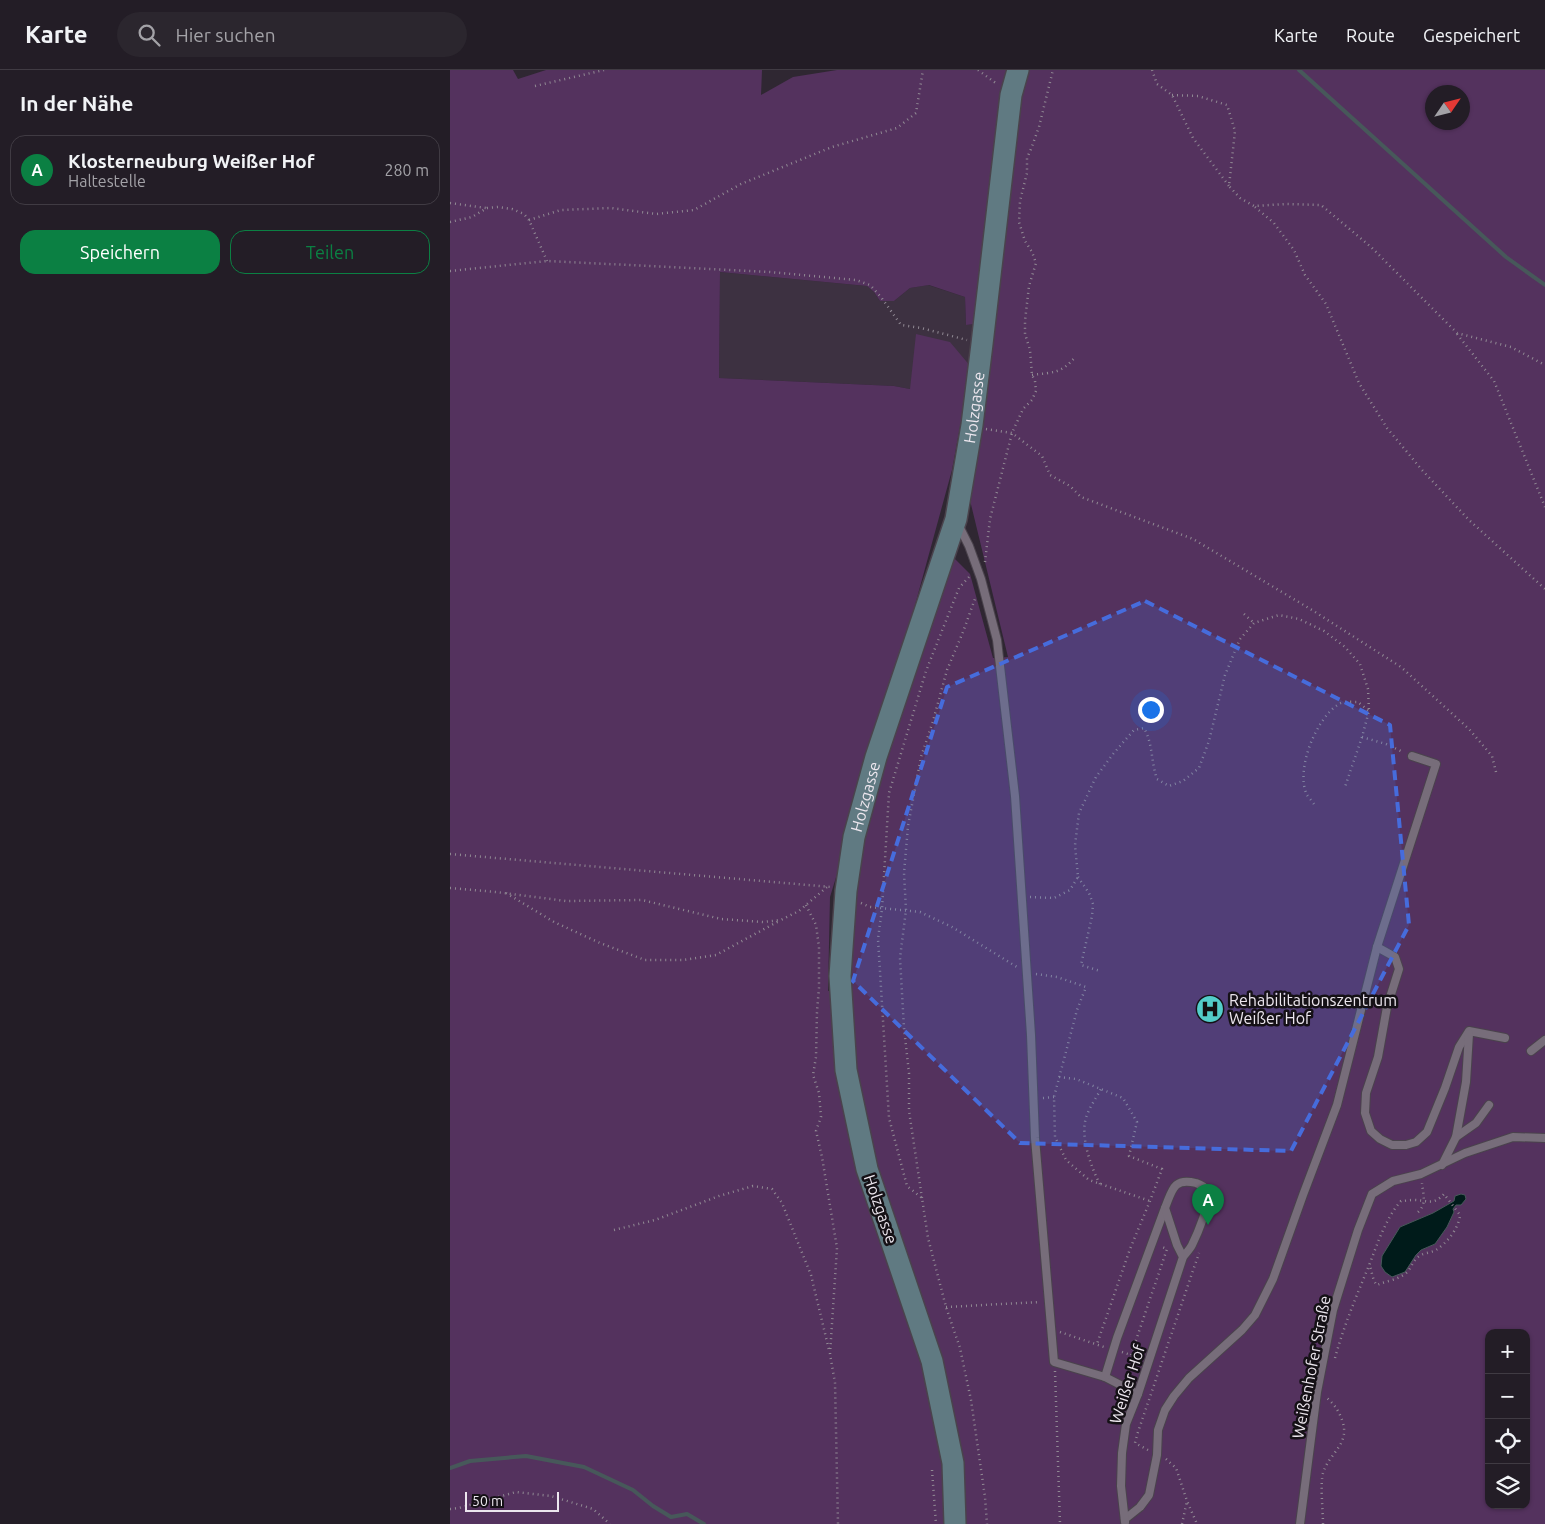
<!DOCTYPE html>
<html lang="de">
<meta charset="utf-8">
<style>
:root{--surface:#231d26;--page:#2b262e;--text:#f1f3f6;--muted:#a3a2a7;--line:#403b43;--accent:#0b8043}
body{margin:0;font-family:Ubuntu,sans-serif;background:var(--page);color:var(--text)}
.controls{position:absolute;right:15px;bottom:15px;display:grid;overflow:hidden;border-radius:10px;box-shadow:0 1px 4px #0004}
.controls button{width:45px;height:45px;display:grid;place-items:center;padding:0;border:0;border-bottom:1px solid var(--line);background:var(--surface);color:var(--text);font:25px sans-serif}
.compass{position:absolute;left:975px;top:15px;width:45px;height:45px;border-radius:50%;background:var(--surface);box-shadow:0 1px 4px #0004;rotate:55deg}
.scale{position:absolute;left:15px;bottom:12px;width:94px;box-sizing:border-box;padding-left:5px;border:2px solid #ece6ee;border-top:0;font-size:14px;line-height:18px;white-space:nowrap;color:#ece6ee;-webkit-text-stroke:4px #151116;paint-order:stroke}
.you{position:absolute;left:700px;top:639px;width:18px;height:18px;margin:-12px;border:4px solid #fff;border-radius:50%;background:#1a73e8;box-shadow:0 0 0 8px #1a73e833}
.badge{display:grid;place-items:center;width:32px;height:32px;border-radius:50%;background:var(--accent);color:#fff;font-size:16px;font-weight:700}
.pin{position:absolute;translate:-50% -41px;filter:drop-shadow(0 1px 2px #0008)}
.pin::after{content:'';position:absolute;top:26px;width:18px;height:15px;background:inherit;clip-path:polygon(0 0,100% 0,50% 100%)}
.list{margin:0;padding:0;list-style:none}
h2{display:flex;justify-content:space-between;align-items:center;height:65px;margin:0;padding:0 20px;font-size:21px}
h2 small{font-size:16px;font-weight:400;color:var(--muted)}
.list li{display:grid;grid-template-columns:32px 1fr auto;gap:15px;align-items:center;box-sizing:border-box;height:70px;margin:0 10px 10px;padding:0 10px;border:1px solid var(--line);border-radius:15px}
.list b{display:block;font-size:19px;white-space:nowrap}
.list p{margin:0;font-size:16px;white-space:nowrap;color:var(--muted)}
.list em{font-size:16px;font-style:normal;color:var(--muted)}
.actions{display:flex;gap:10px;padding:15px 20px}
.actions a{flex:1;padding:11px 0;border:1px solid var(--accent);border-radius:15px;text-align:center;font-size:18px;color:var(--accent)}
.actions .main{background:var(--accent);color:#fff}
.icon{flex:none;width:28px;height:28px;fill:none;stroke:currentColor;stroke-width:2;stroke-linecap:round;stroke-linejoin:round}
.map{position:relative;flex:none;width:1095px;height:1454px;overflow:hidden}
header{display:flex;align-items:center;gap:30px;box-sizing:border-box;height:70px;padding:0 25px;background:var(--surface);border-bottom:1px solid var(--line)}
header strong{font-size:24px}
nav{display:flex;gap:28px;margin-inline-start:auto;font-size:18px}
.search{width:350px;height:45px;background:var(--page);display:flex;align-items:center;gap:12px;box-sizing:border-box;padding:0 18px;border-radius:28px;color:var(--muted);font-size:19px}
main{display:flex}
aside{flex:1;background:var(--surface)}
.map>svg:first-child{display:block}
.built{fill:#3d3141}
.green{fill:#54325e;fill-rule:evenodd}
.water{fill:#001b1a;stroke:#47585a}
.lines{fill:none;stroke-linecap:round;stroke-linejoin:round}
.stream{stroke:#47585a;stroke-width:4}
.lane-casing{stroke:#4a434c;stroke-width:10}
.secondary-casing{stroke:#4a434c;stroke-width:24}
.path{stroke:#918a94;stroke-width:2.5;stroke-dasharray:1 4;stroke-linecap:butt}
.lane{stroke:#776d7a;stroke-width:8}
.secondary{stroke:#607a82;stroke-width:21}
.marked{fill:#466cdc;fill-opacity:0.2;stroke:#466cdc;stroke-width:4;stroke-dasharray:10 6;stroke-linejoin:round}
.labels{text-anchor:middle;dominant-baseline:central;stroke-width:5;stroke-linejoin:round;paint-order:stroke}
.street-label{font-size:16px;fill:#ece6ee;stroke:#151116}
.poi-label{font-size:16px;fill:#ece6ee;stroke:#151116;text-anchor:start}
</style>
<header>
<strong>Karte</strong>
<div class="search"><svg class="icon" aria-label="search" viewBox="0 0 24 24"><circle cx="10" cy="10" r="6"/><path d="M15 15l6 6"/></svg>Hier suchen</div>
<nav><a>Karte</a><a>Route</a><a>Gespeichert</a></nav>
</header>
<main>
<aside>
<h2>In der Nähe<small></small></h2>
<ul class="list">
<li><span class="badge">A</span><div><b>Klosterneuburg Weißer Hof</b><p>Haltestelle</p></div><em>280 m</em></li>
</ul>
<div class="actions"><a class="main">Speichern</a><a>Teilen</a></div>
</aside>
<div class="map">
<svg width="1095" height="1454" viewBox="0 0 1095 1454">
<rect width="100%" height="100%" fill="#2f2732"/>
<path class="built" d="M270,202l147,14 7,6 6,9h14l16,-13 18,-3 37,12 1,28 9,-1 -4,43 -61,22 -16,-3 -175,-8z"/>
<path class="green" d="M0,0h63l5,9 28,-9h216l-1,25 32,-18 44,-7h708v1454h-1095zM982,22h30v30h-30zM270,202l147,14 7,6 6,9h14l16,-13 19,-3 36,12 1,28 9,-1 -7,168 40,165 -15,1 -23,-84 -16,-16 -65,182 -28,106 -14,142 -19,3 2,-94 7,-23 30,-120 42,-127 43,-157 19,-103 -21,-25 -34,-8 -6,55 -16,-3 -175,-8zM1004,1131l2,4 -3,4 1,3 -7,15 -12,17 -14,6 -5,5 -34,1 18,-29 33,-14zM1039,1263h37v172h-37z"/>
<path class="water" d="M1011,1124l4,1 1,4 -5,6h-5l-3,4 1,3 -7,15 -12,17 -14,6 -5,5 -11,17 -13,5 -7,-5 -4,-6 1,-10 18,-29 33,-14 21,-12 1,-5z"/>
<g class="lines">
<g class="stream">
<path d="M849,0l207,187 39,28"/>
<path d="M0,1398l20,-7 56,-5 58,11 49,23 20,16 18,11 16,-3 17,10"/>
</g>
<g class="lane-casing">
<g id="lane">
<path d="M509,456l10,20 12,33 16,61 18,156 16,239 4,103 19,224 51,15 33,17"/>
<path d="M927,877l18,10 4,12 -12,38 -9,50 -12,36 -1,20 6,18 9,8 12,6h14l10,-3 11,-10 18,-44 14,-41 10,-16 36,7"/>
<path d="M1081,981l14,-11"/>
<path d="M1006,1067l20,-14 13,-18"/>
<path d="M992,1095l14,-28 10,-55 3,-48"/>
<path d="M655,1307l12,-39 48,-130"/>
<path d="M675,1449l15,-12 9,-12 8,-40 1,-25 7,-20 9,-14 15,-18 53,-48 13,-15 18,-36 30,-84 34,-90 40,-158 59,-183 -24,-8"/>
<path d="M675,1452l-4,-36 1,-33 4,-29 12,-30 45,-137c3,-4 7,-8 9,-12 5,-10 19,-43 16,-53 -2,-5 -7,-7 -12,-9 -23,-6 -24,8 -31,25l12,37 6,12"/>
<path d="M850,1454l17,-132 16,-82 25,-80 14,-36 21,-13 28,-7 44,-21 48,-16 32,1"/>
</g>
</g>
<g class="secondary-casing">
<g id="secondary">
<path id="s1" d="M505,1454l-2,-61 -21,-102 -65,-192 -21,-99 -6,-94 6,-85 8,-54 22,-80 80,-238 16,-94 10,-81 29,-249 7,-25"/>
</g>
</g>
<g class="path">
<path d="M528,0l19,14"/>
<path d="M702,0l5,14 15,11 21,43 36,48"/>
<path d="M85,16l69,-16"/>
<path d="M722,25l26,1 29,9 8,26 -6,55 11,12 14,8 32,-2 35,1 50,42 86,86 54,14 34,18"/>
<path d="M0,133l36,5"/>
<path d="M805,137l19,16 20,27 11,25 21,29 33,79 28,45 35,42 47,50 76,69"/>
<path d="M79,150l32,-10 50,-2 45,6 38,-4 47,-26 91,-37 65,-19 19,-15 7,-43"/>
<path d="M0,152l22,-5 15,-9 11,-1 14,2 12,5 5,6 18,41"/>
<path d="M0,201l97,-10 223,11 86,8 14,5 11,12 20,28 20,3 46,12"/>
<path d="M1007,264l37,47 51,126"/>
<path d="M582,305c22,-3 29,-1 44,-19"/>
<path d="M536,359l26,4 30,23 8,19 20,11 11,11 112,42 119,71 89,57 68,62 23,27 4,16"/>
<path d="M535,492l5,-43 22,-86 11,-24 9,-9 4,-9 -1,-10 -3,-6 -2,-25 -5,-16v-13l4,-35 7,-23 -4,-11 -7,-11 -6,-19 1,-21 7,-28v-15l4,-9 8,-22 14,-57"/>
<path d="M519,507l-10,11 -33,83 -37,122 -7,116 -4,30 11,179 18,68 15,12 6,40 18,69 14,41 11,52 14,97 2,27"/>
<path d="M794,544l10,9"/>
<path d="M912,667l24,7 17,8"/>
<path d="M864,734c-2,-3 -5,-6 -7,-9 -12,-25 9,-77 32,-91 4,-3 13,-2 19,-2l11,9"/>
<path d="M0,784l381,33"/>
<path d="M628,807l11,16 4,11 -1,12 -11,49 19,6"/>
<path d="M0,818l46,4 70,9 76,-1 79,19 42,3 18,-2 18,-9 28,-24"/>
<path d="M56,823l48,29 46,21 45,17h38l33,-5 63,-34"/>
<path d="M580,827l24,1 16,-8 8,-13 -3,-32 4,-32 17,-36 17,-23 21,-24 10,-2c9,16 7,34 13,51l12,7 14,-5 16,-13 10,-27 16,-66 15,-36 14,-16 25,-8 20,4 25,12 21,16 15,17 8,25 1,22 -7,26 -17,50"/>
<path d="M411,833l9,4 50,5 32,15 65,40"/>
<path d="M356,835l10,20 3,22v41l-2,23 -1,46 -3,18 6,18 2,24 -5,14 6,26 15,91 -7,106 5,29 3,141"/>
<path d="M586,904l21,3 29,10 -9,23 -23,87 1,40 11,23 23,20 61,21"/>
<path d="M609,1007l17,2 47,19 14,24 -8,34 33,13 -12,32 -20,48 -33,95"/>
<path d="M593,1028l11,-1"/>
<path d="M650,1114c-9,-16 -20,-48 -14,-66 3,-10 10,-20 15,-29"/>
<path d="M472,1128l-13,-87v-38l-5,-45 -4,-70 6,-48 -2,-37 4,-47 13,-69 12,-36 14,-51 16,-38 13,-36"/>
<path d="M968,1142c9,-8 5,-18 4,-29"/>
<path d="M164,1160l41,-10 64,-24 34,-10 19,3 10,14 29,72 18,75"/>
<path d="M496,1237l94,-5"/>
<path d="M610,1262l44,15"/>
<path d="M672,1282l18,6"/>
<path d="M681,1285l36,-106 -7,-3"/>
<path d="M885,1288c9,-33 22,-63 35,-95 8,-21 16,-45 31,-62 4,0 8,-1 12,-1 14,0 20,6 31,-6l16,21c-1,13 -13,28 -24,35 -6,3 -14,3 -18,7 -6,5 -7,12 -12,16 -8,7 -20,8 -29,12 -5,-5 -5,-15 -8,-21"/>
<path d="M605,1301l5,153"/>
<path d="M698,1380l-13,-7 2,-8 62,-182"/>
<path d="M716,1389l10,9 11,33 10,23"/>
<path d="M482,1400l4,54"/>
<path d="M0,1439l9,-1 57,-16 35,4 42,13 17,15"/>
<path d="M732,1454l5,-23"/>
<path d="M873,1454c0,-13 -3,-40 0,-51 6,-20 28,-29 19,-53 -3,-9 -8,-16 -15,-22"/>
</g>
<use href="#lane" class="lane"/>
<use href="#secondary" class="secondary"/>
</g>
<path class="marked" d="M695,531l245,124 19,200 -118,226 -271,-8 -167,-162 94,-294z"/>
<defs>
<g id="hospital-disc" transform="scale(1.4375)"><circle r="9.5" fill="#53cdc9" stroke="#151116"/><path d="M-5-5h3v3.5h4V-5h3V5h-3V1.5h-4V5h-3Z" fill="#111"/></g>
</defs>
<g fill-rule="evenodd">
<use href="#hospital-disc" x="760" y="939"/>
</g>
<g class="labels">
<g class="street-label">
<text stroke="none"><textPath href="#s1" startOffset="1150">Holzgasse</textPath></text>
<text stroke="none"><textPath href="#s1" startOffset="745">Holzgasse</textPath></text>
<text transform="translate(431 1139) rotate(71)">Holzgasse</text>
<text transform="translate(861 1297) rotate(-79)">Weißenhofer Straße</text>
<text transform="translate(677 1314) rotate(-72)">Weißer Hof</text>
</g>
<g class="poi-label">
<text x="779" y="930">Rehabilitationszentrum<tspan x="779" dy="18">Weißer Hof</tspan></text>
</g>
</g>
</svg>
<div class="controls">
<button>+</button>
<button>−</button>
<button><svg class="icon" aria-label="locate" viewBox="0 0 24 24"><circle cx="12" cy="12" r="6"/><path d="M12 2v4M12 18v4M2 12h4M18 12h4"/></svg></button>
<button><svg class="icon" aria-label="layers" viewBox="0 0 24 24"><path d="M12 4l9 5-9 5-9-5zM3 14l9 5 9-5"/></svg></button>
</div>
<svg class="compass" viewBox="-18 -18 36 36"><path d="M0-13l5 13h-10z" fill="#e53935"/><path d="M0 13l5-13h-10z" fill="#a3a2a7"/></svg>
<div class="scale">50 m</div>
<div class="you"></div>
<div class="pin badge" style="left:758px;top:1155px">A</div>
</div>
</main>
